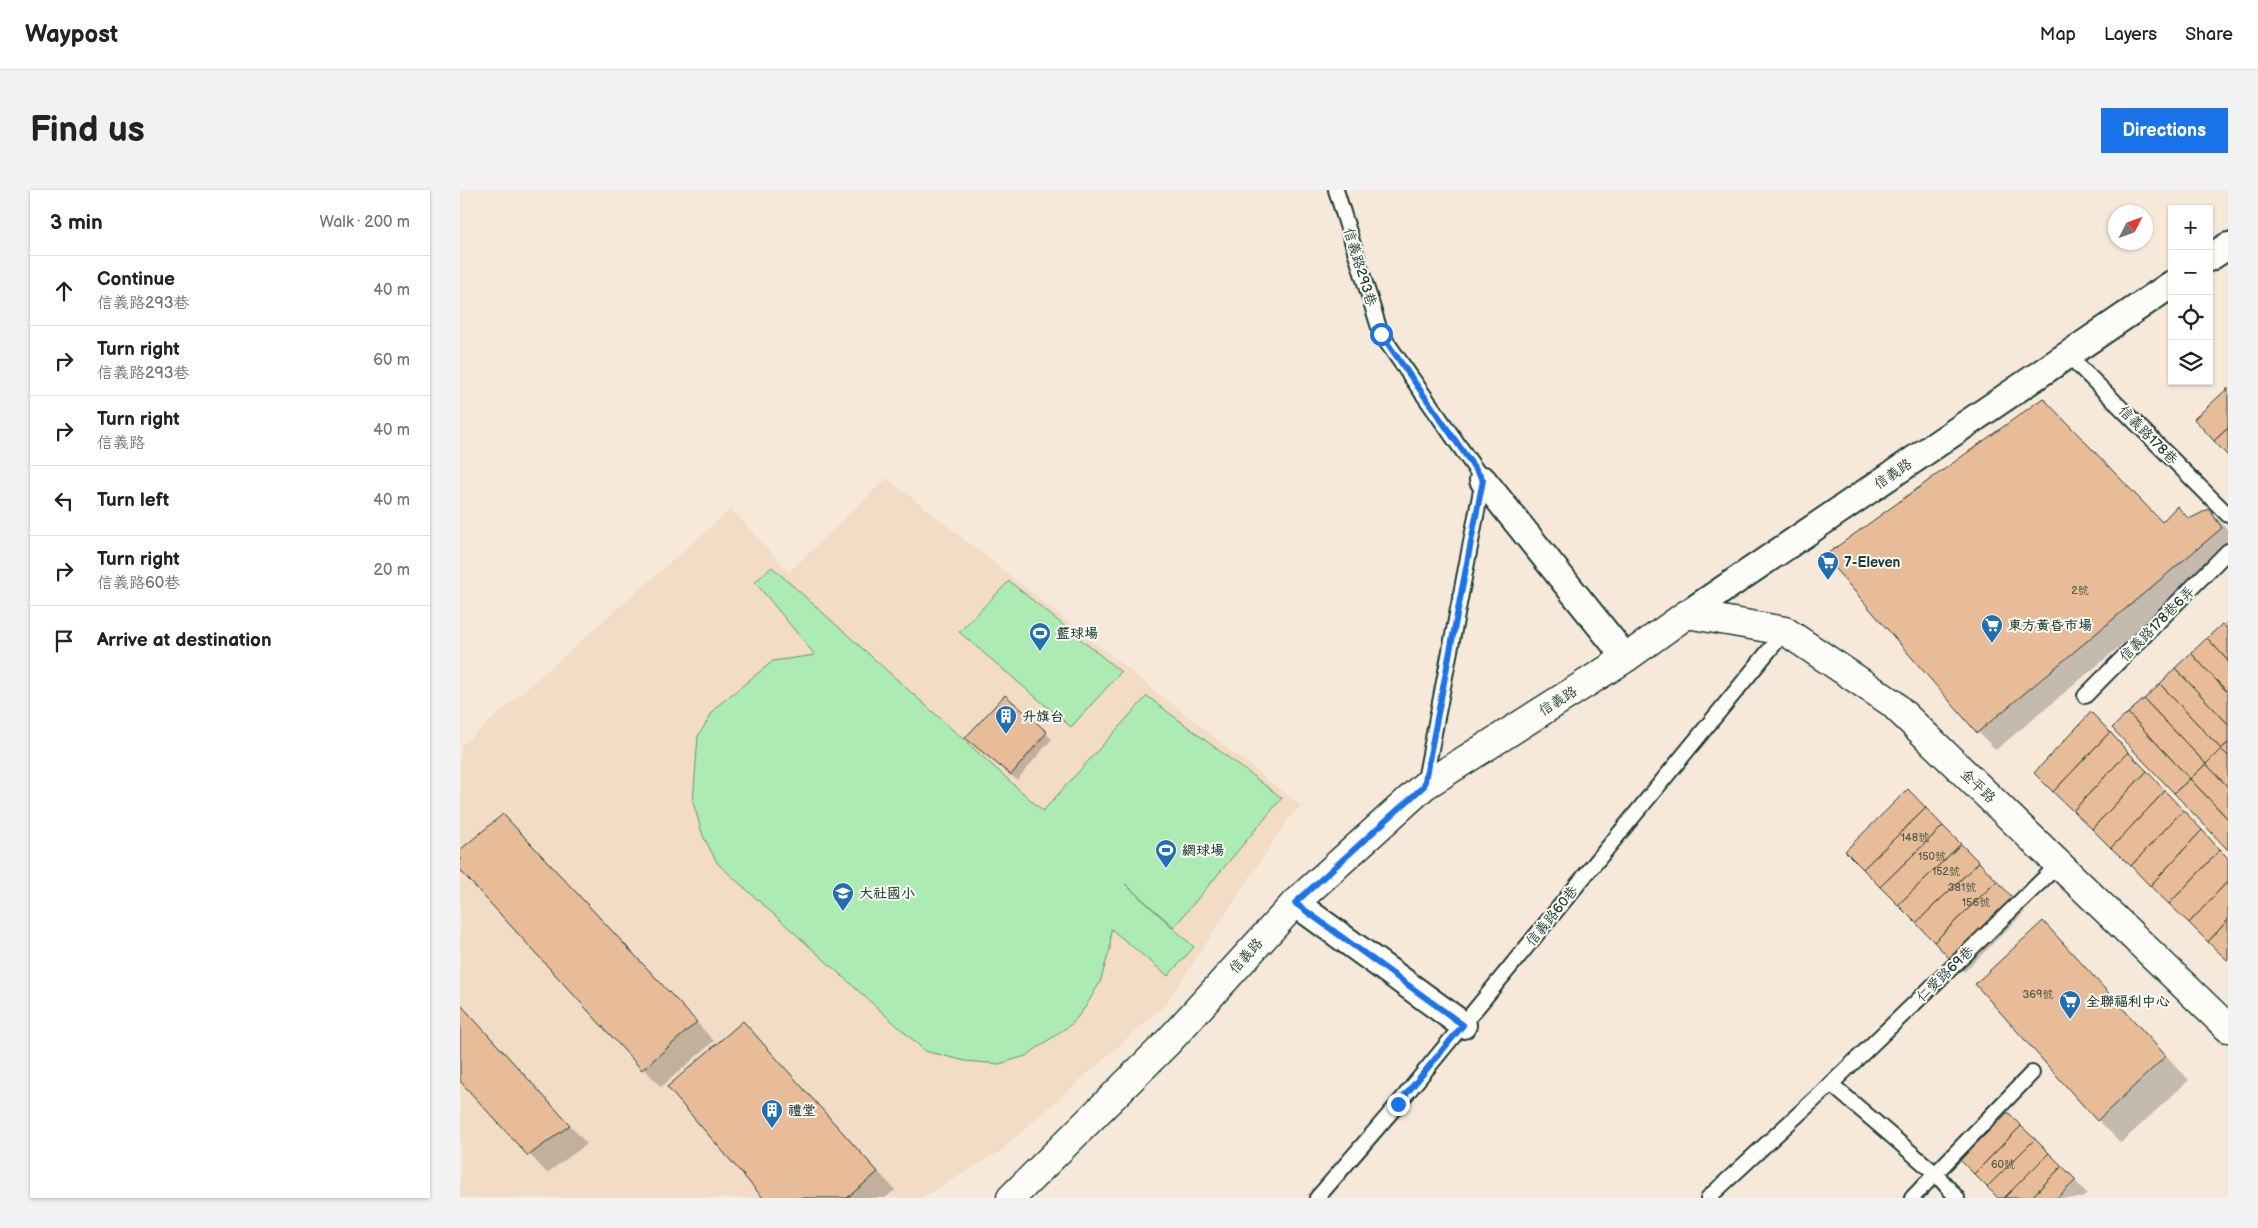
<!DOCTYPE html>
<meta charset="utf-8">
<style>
:root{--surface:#fff;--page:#f2f2f2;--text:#222;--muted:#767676;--line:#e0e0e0;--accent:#1a73e8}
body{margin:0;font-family:"Balsamiq Sans","LXGW WenKai TC",sans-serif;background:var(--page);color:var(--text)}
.controls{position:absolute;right:15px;top:15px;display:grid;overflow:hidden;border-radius:0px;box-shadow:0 1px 4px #0004}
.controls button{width:45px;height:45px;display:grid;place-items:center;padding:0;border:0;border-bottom:1px solid var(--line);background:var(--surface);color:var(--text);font:25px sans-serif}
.compass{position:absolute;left:1648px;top:15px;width:45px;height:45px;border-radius:50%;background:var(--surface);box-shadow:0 1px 4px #0004;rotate:48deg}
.stop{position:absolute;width:15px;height:15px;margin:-11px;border:4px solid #1a73e8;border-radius:50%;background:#fff}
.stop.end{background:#1a73e8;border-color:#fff;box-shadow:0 1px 5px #0008}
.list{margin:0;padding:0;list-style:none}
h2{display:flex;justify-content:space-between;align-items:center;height:65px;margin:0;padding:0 20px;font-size:21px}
h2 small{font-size:16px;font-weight:400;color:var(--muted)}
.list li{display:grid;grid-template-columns:32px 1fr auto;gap:15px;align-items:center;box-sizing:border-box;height:70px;padding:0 20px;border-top:1px solid var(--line)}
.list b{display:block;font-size:19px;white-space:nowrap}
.list p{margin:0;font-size:16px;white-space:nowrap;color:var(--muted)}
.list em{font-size:16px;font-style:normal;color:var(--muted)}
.icon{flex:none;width:28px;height:28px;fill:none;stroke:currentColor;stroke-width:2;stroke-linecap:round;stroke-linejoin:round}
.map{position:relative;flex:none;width:1768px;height:1008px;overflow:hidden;border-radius:0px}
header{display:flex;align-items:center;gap:30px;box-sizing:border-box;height:70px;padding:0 25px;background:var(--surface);border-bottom:1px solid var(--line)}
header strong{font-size:24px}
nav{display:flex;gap:28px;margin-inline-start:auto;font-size:18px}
.intro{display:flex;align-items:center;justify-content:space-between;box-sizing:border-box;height:120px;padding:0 30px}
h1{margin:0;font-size:35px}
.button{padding:12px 22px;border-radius:0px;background:var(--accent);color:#fff;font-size:18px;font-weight:700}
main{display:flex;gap:30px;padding:0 30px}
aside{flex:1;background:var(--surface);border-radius:0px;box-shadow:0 1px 4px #0004}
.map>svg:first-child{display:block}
.built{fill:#f2dcc6}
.green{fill:#acebb2;stroke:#669473}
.shadow{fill:#0003}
.building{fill:#e8bc98;stroke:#1f3d34}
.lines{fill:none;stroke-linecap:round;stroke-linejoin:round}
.lane-casing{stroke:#1f3d34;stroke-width:18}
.street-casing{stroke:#1f3d34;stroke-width:30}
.secondary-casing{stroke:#1f3d34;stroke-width:31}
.lane{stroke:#fdfcf7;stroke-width:14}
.street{stroke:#fdfcf7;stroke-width:26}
.secondary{stroke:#fdfcf7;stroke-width:28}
.route{stroke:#1a73e8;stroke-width:6}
.labels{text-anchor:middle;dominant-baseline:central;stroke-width:4;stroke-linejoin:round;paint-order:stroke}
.number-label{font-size:11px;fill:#515d4d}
.street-label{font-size:14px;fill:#1f3d34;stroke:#fdfcf7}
.poi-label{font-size:14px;font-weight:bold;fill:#1f3d34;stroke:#fdfcf7;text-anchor:start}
</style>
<header>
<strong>Waypost</strong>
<nav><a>Map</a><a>Layers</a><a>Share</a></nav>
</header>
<div class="intro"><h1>Find us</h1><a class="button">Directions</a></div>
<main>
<aside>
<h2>3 min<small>Walk · 200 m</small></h2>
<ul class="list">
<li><svg class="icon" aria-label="ahead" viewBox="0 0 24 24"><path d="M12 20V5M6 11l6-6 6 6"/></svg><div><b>Continue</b><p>信義路293巷</p></div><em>40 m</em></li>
<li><svg class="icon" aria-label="right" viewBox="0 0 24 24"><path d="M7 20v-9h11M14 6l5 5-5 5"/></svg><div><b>Turn right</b><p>信義路293巷</p></div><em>60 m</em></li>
<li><svg class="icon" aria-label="right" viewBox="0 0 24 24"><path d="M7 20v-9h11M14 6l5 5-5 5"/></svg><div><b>Turn right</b><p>信義路</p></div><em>40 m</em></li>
<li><svg class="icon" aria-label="left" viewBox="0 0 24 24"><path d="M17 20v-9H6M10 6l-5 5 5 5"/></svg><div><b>Turn left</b></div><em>40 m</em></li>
<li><svg class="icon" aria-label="right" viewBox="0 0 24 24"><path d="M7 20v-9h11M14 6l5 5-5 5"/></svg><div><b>Turn right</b><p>信義路60巷</p></div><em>20 m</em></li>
<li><svg class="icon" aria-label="arrive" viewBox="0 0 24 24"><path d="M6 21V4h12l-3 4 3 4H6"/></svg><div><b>Arrive at destination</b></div></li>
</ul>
</aside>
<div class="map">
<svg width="1768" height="1008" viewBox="0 0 1768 1008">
<rect width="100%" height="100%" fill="#f7e9da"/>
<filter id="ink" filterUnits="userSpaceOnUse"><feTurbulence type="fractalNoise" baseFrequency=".02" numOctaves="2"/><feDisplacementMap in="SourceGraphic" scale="10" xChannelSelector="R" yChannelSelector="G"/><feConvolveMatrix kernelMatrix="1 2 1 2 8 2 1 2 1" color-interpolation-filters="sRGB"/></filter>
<g filter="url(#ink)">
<path class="built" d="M427,288l414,328 -13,14 -122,184 -167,148 -77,46h-462v-451l271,-238 58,63z"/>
<g class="green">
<path d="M312,377l271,244 104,-115 135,102 -108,129 -49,-43 69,63 -26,29 -57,-47 -1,20 -10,33 -14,24 -13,17 -47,33 -27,8 -34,-3 -40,-10 -207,-187 -15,-28 -10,-34 5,-66 18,-29 57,-46 42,-6 -60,-73z"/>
<path d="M549,391l112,91 -50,55 -112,-95z"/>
</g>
<g class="shadow">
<path d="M1749,320l19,20v26l-232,194 -18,-18 -153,-176 364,-36z"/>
<path d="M1768,430v228l-114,-120z"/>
<path d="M546,507l46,42 -35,41 -44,-36z"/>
<path d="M1460,613l105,109 -61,60 -12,-13z"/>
<path d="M61,643l193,208 -53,46 -201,-219v-16z"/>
<path d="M1583,733l146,157 -68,63 -23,-23 -121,-136z"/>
<path d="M0,814l127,140 -40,29 -87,-94z"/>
<path d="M283,833l152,167 -10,8h-120z"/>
<path d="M1548,924l79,79 -5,5h-82z"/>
</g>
<g class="building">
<path d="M1768,198v40l-14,13 -20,-22z"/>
<path d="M1583,208l119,124 15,-16 12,13 20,-10 13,19 -245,205 -153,-177z"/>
<path d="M1768,238v28l-14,-15z"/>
<path d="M1762,434l6,6v31l-21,-23z"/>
<path d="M1747,448l21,23v32l-37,-40z"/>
<path d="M1731,463l37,40v31l-53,-56z"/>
<path d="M1715,478l53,56v19l-7,6 -61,-65z"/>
<path d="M1700,494l61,65 -15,15 -62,-65z"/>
<path d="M545,505l42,37 -36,43 -46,-37z"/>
<path d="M1684,509l62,65 -16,15 -62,-66z"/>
<path d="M1631,522l19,20 -57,60 -19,-19z"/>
<path d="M1668,523l62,66 -16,14 -62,-65z"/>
<path d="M1650,542l18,20 -55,59 -20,-19z"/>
<path d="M1768,553v13l-7,-7z"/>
<path d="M1761,559l7,7v31l-22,-23z"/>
<path d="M1668,562l19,19 -55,58 -19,-18z"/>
<path d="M1746,574l22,23v32l-38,-40z"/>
<path d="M1687,581l18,20 -54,57 -19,-19z"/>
<path d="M1730,589l38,40v31l-54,-57z"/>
<path d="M1448,599l18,19 -63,61 -18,-18z"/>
<path d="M1705,601l18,19 -52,56 -20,-18z"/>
<path d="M1466,618l17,18 -63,61 -17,-18z"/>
<path d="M1723,620l19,20 -52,56 -19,-20z"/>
<path d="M43,624l194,208 -55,48 -182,-200v-20z"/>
<path d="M1483,636l18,18 -63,61 -18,-18z"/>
<path d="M1742,640l18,20 -51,54 -19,-18z"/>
<path d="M1501,654l18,18 -63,61 -18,-18z"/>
<path d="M1760,660l8,8v23l-39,42 -20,-19z"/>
<path d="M1519,672l18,19 -63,61 -18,-19z"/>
<path d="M1537,691l17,18 -63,61 -17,-18z"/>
<path d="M1768,691v39l-20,22 -19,-19z"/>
<path d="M1768,730v40h-1l-19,-18z"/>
<path d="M1583,731l123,135 -69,65 -122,-137z"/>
<path d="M0,814l110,121 -42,31 -68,-75z"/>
<path d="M283,831l135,151 -31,26h-84l-96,-111z"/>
<path d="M1548,922l13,14 -47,48 -14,-14z"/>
<path d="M1561,936l14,13 -48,48 -13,-13z"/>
<path d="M1575,949l14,14 -45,45h-6l-11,-11z"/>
<path d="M1589,963l13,13 -31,32h-27z"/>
<path d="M1602,976l14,14 -19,18h-26z"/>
</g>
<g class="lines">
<g class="lane-casing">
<g id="lane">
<path d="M876,0l45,144 102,146 -59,305"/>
<path d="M1608,165l160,160"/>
<path d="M1625,506l143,-145"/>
<path d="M1371,894l105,90 21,24"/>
<path d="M857,1008l81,-94 387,-473"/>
<path d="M1248,1008l123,-114 228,-220"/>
<path d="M1452,1008l120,-125"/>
</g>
</g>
<g class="street-casing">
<g id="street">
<path d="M1749,68l19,-12"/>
<path d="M1023,290l143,178"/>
<path d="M1227,424l485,-330"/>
<path d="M835,713l168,122"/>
</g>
</g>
<g class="secondary-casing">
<path id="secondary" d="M551,1008l156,-155 128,-140 129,-117 202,-128 61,-44 98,17 107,72 336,325"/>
</g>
<use href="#lane" class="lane"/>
<use href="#street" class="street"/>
<use href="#secondary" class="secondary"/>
</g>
</g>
<g class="lines" filter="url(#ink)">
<path class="route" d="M921,144l102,146 -59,306 -129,117 168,122 -65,79"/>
</g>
<defs>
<g id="supermarket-pin" transform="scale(1.125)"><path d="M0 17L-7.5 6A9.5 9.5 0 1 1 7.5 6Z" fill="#1f6fb2" stroke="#fdfcf7"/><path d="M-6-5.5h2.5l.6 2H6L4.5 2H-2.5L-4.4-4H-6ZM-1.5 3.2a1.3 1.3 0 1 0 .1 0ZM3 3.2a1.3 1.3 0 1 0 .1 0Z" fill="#fff"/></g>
<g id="stadium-pin" transform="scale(1.125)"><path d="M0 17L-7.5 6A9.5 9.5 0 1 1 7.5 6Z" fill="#1f6fb2" stroke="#fdfcf7"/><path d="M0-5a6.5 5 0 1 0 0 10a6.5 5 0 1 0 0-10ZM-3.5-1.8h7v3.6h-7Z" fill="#fff"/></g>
<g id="building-pin" transform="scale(1.125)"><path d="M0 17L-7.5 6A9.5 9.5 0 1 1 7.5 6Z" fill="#1f6fb2" stroke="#fdfcf7"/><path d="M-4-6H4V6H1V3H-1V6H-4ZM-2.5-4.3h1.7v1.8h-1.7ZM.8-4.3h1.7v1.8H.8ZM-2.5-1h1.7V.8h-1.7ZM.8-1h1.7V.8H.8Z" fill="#fff"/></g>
<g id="school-pin" transform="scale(1.125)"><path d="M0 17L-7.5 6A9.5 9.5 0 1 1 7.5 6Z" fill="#1f6fb2" stroke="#fdfcf7"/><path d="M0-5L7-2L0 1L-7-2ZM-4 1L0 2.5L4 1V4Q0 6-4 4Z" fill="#fff"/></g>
</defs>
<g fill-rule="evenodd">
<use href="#supermarket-pin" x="1368" y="372"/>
<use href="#supermarket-pin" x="1532" y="435"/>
<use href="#stadium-pin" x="580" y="443"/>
<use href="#building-pin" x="546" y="526"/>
<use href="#stadium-pin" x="706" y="660"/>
<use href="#school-pin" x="383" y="703"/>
<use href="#supermarket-pin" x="1610" y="811"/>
<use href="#building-pin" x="312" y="920"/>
</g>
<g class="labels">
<g class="number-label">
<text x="1620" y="400">2號</text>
<text x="1455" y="647">148號</text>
<text x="1472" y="666">150號</text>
<text x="1486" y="681">152號</text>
<text x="1502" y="697">381號</text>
<text x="1516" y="712">156號</text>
<text x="1578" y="804">369號</text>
<text x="1543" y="974">60號</text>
</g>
<g class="street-label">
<text transform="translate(900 77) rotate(73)">信義路293巷</text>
<text transform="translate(1688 245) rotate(45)">信義路178巷</text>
<text transform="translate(1433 284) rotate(-34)">信義路</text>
<text transform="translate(1697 434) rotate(-45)">信義路178巷6弄</text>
<text transform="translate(1098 511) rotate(-32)">信義路</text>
<text transform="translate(1518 596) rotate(44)">金平路</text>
<text transform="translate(1092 726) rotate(-51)">信義路60巷</text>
<text transform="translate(786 766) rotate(-48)">信義路</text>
<text transform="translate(1485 784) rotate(-44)">仁愛路69巷</text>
</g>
<g class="poi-label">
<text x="1384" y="372">7-Eleven</text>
<text x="1548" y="435">東方黃昏市場</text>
<text x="596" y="443">籃球場</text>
<text x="562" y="526">升旗台</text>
<text x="722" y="660">網球場</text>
<text x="399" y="703">大社國小</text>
<text x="1626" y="811">全聯福利中心</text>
<text x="328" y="920">禮堂</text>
</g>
</g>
</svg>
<div class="controls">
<button>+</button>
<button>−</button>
<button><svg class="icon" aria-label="locate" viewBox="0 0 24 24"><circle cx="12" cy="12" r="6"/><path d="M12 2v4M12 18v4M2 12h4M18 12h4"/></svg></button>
<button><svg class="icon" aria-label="layers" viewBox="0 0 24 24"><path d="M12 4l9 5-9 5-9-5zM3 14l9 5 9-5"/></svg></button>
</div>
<svg class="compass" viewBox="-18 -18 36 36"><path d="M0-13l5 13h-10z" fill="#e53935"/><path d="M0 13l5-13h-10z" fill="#767676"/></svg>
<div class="stop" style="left:921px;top:144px"></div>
<div class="stop end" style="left:938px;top:914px"></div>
</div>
</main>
